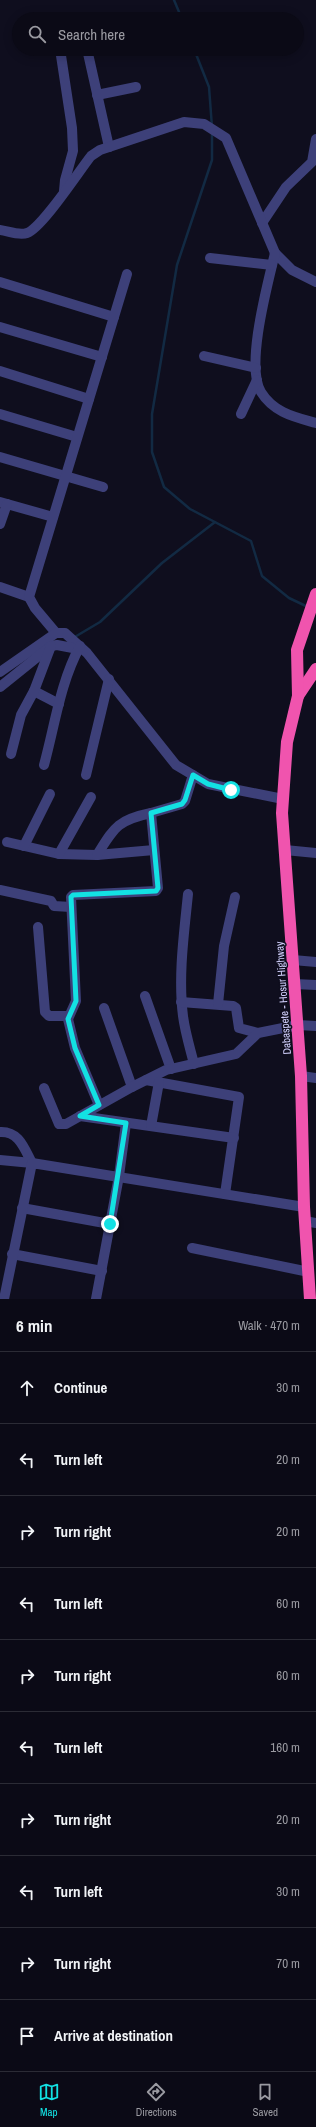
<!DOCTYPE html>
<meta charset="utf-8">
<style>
:root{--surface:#0b0a16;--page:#14131f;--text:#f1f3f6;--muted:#9a9aa1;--line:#2b2b35;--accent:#13e1e3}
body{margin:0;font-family:"Archivo Narrow",sans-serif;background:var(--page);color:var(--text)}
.stop{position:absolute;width:12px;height:12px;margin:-9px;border:3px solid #13e1e3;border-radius:50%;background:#fff}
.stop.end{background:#13e1e3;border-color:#fff;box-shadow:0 1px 4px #0008}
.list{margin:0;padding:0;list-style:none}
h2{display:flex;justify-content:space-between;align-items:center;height:52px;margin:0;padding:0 16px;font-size:17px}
h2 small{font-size:13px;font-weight:400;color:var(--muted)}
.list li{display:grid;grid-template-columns:26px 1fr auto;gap:12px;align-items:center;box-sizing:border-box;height:72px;padding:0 16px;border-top:1px solid var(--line)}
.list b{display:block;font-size:15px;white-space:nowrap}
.list em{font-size:13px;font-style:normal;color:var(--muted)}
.icon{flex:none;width:22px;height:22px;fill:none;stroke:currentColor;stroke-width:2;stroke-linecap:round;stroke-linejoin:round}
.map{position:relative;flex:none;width:316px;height:1299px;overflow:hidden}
.search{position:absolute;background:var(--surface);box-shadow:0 2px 10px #0003;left:12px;right:12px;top:12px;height:44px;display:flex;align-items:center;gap:10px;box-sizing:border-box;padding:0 14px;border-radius:22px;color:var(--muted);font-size:15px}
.sheet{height:772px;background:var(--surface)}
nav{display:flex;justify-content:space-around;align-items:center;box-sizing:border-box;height:56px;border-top:1px solid var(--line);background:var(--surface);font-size:11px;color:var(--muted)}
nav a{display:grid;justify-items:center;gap:2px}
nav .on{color:var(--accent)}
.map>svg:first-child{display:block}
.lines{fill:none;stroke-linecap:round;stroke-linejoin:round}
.stream{stroke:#122a43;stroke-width:2.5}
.street{stroke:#3d4079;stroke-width:10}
.highway{stroke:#f054ae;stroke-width:12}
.route{stroke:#13e1e3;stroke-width:5}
.labels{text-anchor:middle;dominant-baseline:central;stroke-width:3;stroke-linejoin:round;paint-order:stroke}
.street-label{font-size:11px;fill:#d0cffb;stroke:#0f0e1e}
</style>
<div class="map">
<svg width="316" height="1299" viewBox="0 0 316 1299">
<rect width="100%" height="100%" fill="#0f0e1e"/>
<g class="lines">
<g class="stream">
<path d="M174,0l8,19"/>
<path d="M194,49l15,38 3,40"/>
<path d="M212,134v26l-35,105 -25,149v38l12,35 26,22 61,32 11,35 27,22 19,9"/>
<path d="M73,638l27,-16 62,-59 53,-41"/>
</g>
<g class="street">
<path d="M60,49l12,79 1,23 -8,29 -1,11"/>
<path d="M87,49l22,98"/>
<path d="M97,95l39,-8"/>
<path d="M262,223l24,-36 26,-25 4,-23"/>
<path d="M0,230c8,1 19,6 27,3 15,-5 52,-62 64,-77l9,-6 84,-28 20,2 22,14 49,115 17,17 24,12"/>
<path d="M275,253c-7,30 -30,113 -14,139 13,21 34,25 55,31"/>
<path d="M210,258l62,7"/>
<path d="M0,282l114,35"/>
<path d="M0,327l102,30"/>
<path d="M204,356l52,12"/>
<path d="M0,371l89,28"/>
<path d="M0,414l77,23"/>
<path d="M241,414l16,-34"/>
<path d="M0,457l103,30"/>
<path d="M0,502l53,15"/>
<path d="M0,524l7,-20"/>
<path d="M0,587l29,10"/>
<path d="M56,633l-21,-25 -6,-11 98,-323"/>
<path d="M0,672l56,-39h9l22,20 89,112 32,19 75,15"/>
<path d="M0,687l51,-41 6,-1 21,4"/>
<path d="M34,691l25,13"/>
<path d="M11,754l10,-39 13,-24 17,-45"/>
<path d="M44,765c11,-40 16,-82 36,-119"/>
<path d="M86,775l23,-96"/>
<path d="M7,842l52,12 38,1 57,-5"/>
<path d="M24,846l26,-52"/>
<path d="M285,850l31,3"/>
<path d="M59,854l32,-57"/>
<path d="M97,855c17,-27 20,-35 54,-42"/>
<path d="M0,890l51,11 3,5 17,1"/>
<path d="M188,894c-4,40 -10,82 -5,122 2,16 7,32 11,48"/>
<path d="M38,927l7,85 4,4h19"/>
<path d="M293,960l23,2"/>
<path d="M295,984l21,1"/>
<path d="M145,996l26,73"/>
<path d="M181,1002l52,4 3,2 3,20 19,5"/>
<path d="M218,1004l6,-58 11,-49"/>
<path d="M104,1008l28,79"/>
<path d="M301,1076l15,2"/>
<path d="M146,1080l93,17 -14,97"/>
<path d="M44,1088l15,36h7l66,-37 34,-17 70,-16 22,-21 40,-8 18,1"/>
<path d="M99,1105l-24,-57 -7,-29 8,-18 -5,-104 2,-2 83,-4 2,-3 -7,-75 31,-9 3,-3 8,-26"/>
<path d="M80,1116l154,22"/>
<path d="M151,1126l8,-44"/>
<path d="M0,1132c19,-1 24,16 32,31"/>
<path d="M0,1160l32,3"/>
<path d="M22,1208l88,16"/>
<path d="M305,1221l11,2"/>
<path d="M192,1248l117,24"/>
<path d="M12,1254l90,17"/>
<path d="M4,1299l28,-136 272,44"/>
<path d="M96,1299l23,-123 7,-53"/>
</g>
<g class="highway">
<path d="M298,696l18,-27"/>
<path d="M310,1299l-6,-92 -3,-131 -19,-263 5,-71 11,-46 -1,-46 19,-56"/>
</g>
</g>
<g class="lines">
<path class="route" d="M110,1224l16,-101 -46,-7 19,-11 -24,-57 -7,-29 8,-18 -5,-104 2,-2 83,-4 2,-3 -7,-75 31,-9 3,-4 8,-25 15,9 23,6"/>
</g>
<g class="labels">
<g class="street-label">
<text transform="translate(283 998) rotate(-94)">Dabaspete - Hosur Highway</text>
</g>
</g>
</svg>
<div class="stop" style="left:231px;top:790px"></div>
<div class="stop end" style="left:110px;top:1224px"></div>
<div class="search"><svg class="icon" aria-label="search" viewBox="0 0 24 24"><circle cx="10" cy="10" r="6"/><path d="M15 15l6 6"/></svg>Search here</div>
</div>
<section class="sheet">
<h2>6 min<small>Walk · 470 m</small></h2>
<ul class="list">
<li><svg class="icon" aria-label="ahead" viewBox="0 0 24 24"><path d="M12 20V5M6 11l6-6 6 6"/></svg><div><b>Continue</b></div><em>30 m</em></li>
<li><svg class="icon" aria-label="left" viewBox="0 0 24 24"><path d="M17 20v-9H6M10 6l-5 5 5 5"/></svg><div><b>Turn left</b></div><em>20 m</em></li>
<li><svg class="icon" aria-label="right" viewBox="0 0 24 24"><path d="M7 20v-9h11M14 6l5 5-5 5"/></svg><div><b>Turn right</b></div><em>20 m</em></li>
<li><svg class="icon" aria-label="left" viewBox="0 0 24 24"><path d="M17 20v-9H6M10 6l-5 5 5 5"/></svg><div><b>Turn left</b></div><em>60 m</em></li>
<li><svg class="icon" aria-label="right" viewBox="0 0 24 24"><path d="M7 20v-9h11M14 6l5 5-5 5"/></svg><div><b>Turn right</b></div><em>60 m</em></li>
<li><svg class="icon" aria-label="left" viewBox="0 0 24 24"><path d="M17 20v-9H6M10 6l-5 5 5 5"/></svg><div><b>Turn left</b></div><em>160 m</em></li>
<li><svg class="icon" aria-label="right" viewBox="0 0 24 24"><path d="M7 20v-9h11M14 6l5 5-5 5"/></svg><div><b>Turn right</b></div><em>20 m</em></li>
<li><svg class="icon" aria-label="left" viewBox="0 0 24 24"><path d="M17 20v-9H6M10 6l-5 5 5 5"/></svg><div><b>Turn left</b></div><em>30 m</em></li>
<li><svg class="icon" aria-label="right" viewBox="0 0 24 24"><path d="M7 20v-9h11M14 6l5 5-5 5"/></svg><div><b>Turn right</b></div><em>70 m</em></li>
<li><svg class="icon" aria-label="arrive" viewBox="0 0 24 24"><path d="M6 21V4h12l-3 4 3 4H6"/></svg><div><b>Arrive at destination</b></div></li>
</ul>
</section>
<nav>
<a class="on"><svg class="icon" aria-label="map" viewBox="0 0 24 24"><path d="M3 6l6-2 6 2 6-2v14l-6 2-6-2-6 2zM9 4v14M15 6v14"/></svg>Map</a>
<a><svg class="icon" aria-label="directions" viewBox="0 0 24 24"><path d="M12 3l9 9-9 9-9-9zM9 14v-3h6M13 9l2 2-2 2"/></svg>Directions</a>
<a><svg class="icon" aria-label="saved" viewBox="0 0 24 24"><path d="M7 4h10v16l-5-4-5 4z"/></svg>Saved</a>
</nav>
